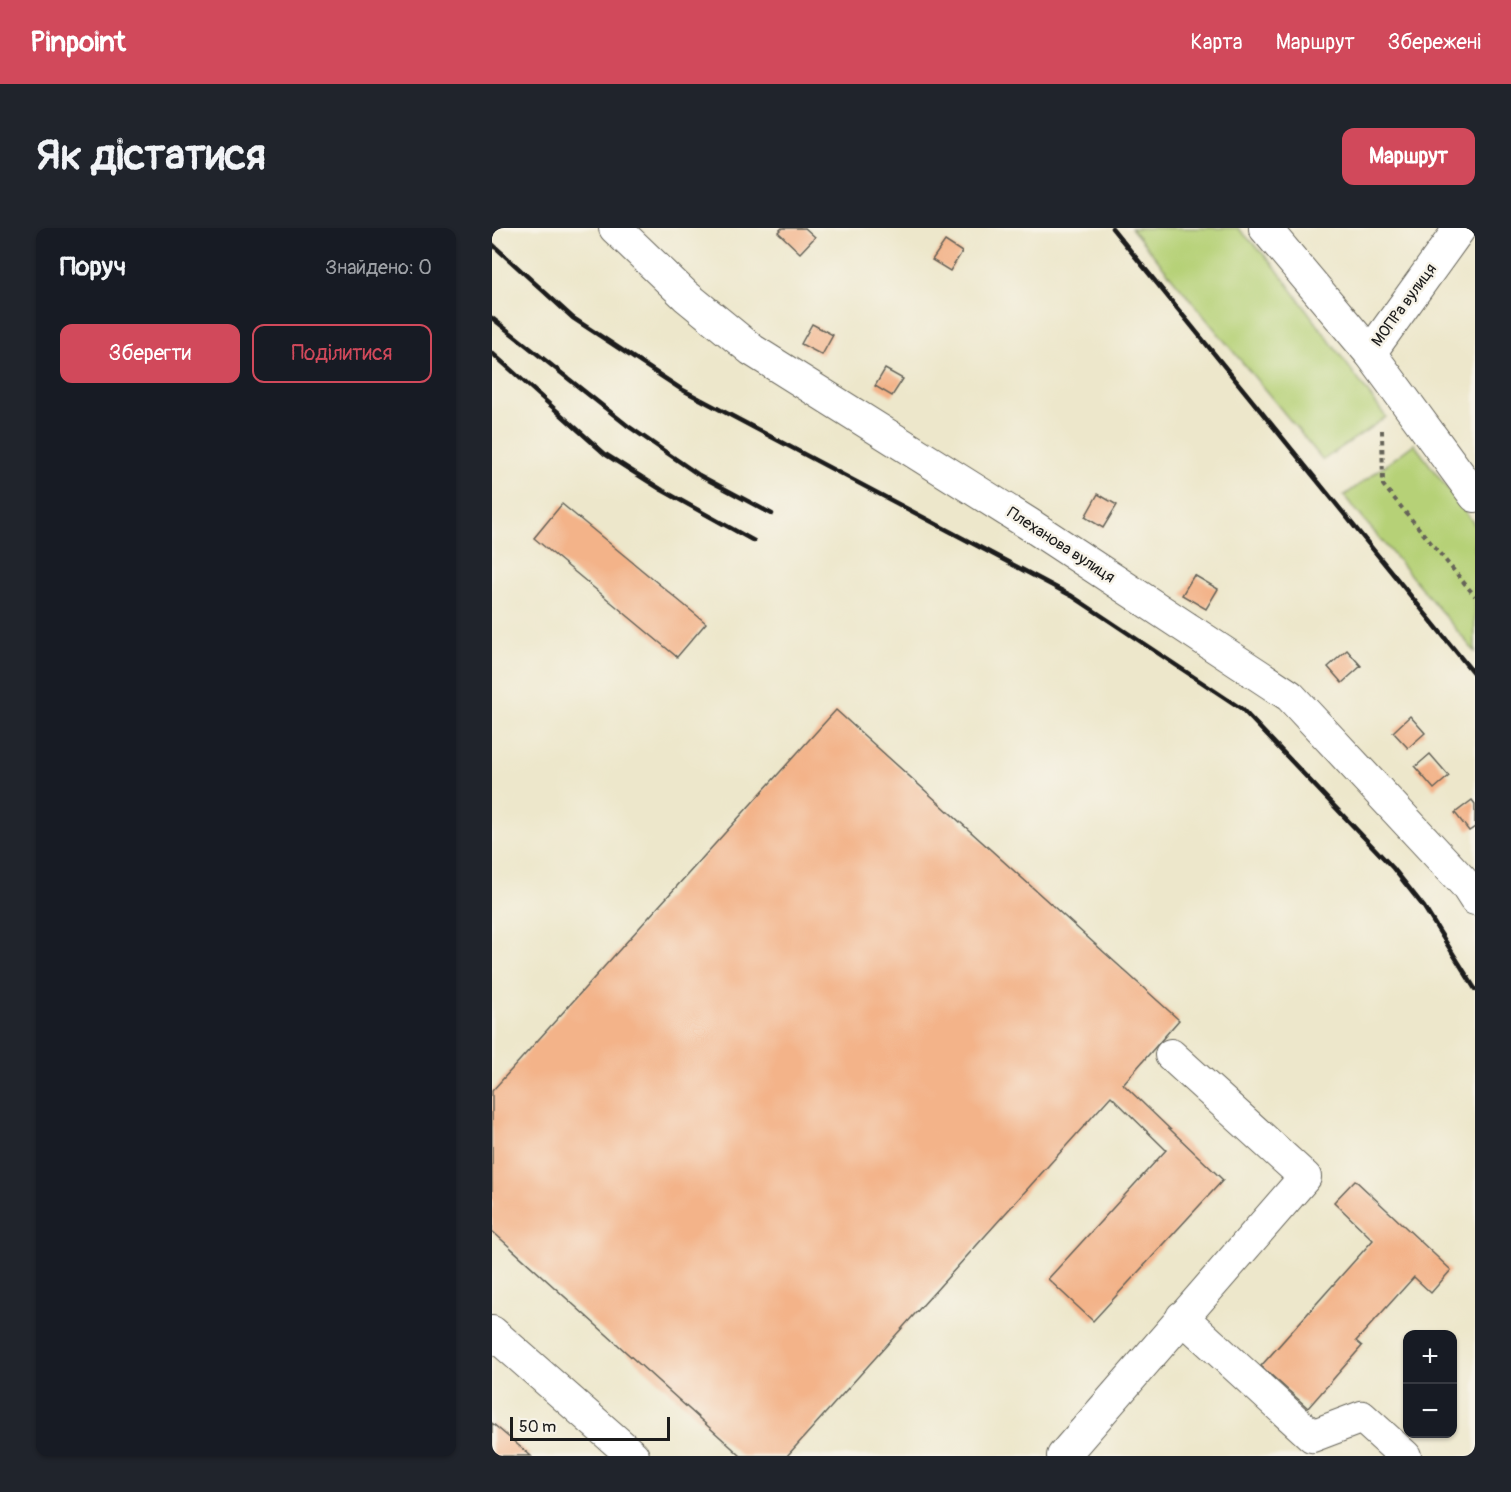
<!DOCTYPE html>
<html lang="uk">
<meta charset="utf-8">
<style>
:root{--surface:#171b24;--page:#20242c;--text:#f1f3f6;--muted:#9ea1a6;--line:#363941;--accent:#d1495b}
body{margin:0;font-family:Pangolin,sans-serif;background:var(--page);color:var(--text)}
.controls{position:absolute;right:18px;bottom:18px;display:grid;overflow:hidden;border-radius:12px;box-shadow:0 2px 4px #0004}
.controls button{width:54px;height:54px;display:grid;place-items:center;padding:0;border:0;border-bottom:2px solid var(--line);background:var(--surface);color:var(--text);font:30px sans-serif}
.scale{position:absolute;left:18px;bottom:15px;width:160px;box-sizing:border-box;padding-left:6px;border:3px solid #1c1c1c;border-top:0;font-size:16px;line-height:21px;white-space:nowrap;color:#1c1c1c;-webkit-text-stroke:4px #f7f3e8;paint-order:stroke}
.list{margin:0;padding:0;list-style:none}
h2{display:flex;justify-content:space-between;align-items:center;height:78px;margin:0;padding:0 24px;font-size:26px}
h2 small{font-size:20px;font-weight:400;color:var(--muted)}
.actions{display:flex;gap:12px;padding:18px 24px}
.actions a{flex:1;padding:14px 0;border:2px solid var(--accent);border-radius:12px;text-align:center;font-size:21px;color:var(--accent)}
.actions .main{background:var(--accent);color:#fff}
.map{position:relative;flex:none;width:983px;height:1228px;overflow:hidden;border-radius:12px}
header{display:flex;align-items:center;gap:36px;box-sizing:border-box;height:84px;padding:0 30px;background:var(--accent);color:#fff}
header strong{font-size:28px}
nav{display:flex;gap:33px;margin-inline-start:auto;font-size:21px}
.intro{display:flex;align-items:center;justify-content:space-between;box-sizing:border-box;height:144px;padding:0 36px}
h1{margin:0;font-size:42px}
.button{padding:15px 27px;border-radius:12px;background:var(--accent);color:#fff;font-size:21px;font-weight:700}
main{display:flex;gap:36px;padding:0 36px}
aside{flex:1;background:var(--surface);border-radius:12px;box-shadow:0 2px 4px #0004}
.map>svg:first-child{display:block}
.green{fill:#b6d177;stroke:#69764a;stroke-width:1.5}
.building{fill:#f3b389}
.lines{fill:none;stroke-linecap:round;stroke-linejoin:round}
.minor-casing{stroke:#656359;stroke-width:34}
.path{stroke:#656359;stroke-width:4;stroke-dasharray:4.5 4.5;stroke-linecap:butt}
.minor{stroke:#fff;stroke-width:32}
.rail{stroke:#1c1c1c;stroke-width:4.5}
.labels{text-anchor:middle;dominant-baseline:central;stroke-width:5;stroke-linejoin:round;paint-order:stroke}
.street-label{font-size:16px;fill:#1c1c1c;stroke:#f7f3e8}
</style>
<header>
<strong>Pinpoint</strong>
<nav><a>Карта</a><a>Маршрут</a><a>Збережені</a></nav>
</header>
<div class="intro"><h1>Як дістатися</h1><a class="button">Маршрут</a></div>
<main>
<aside>
<h2>Поруч<small>Знайдено: 0</small></h2>
<ul class="list">
</ul>
<div class="actions"><a class="main">Зберегти</a><a>Поділитися</a></div>
</aside>
<div class="map">
<svg width="983" height="1228" viewBox="0 0 983 1228">
<rect width="100%" height="100%" fill="#f7f3e8"/>
<filter id="ink" filterUnits="userSpaceOnUse"><feTurbulence type="fractalNoise" baseFrequency=".0167" numOctaves="2"/><feDisplacementMap in="SourceGraphic" scale="12" xChannelSelector="R" yChannelSelector="G"/><feConvolveMatrix kernelMatrix="1 2 1 2 8 2 1 2 1" color-interpolation-filters="sRGB"/></filter>
<filter id="wash" filterUnits="userSpaceOnUse"><feTurbulence type="fractalNoise" baseFrequency=".008" numOctaves="4" result="noise"/><feDisplacementMap in="SourceGraphic" scale="24" xChannelSelector="R" yChannelSelector="G"/><feGaussianBlur stdDeviation="1.35" result="paint"/><feColorMatrix in="noise" values="0 0 0 0 0 0 0 0 0 0 0 0 0 0 0 0 0 1.4 0 .05"/><feComposite in="paint" operator="in"/></filter>
<g filter="url(#wash)">
<rect width="100%" height="100%" fill="#ede7cb"/>
<g class="green">
<path d="M639,0h107l34,35 114,154 -63,43z"/>
<path d="M922,216l61,81v127l-131,-156z"/>
</g>
<g id="blocks">
<g class="building">
<path d="M290,0h23l10,9 -15,16 -22,-21z"/>
<path d="M453,13l17,11 -12,19 -18,-11z"/>
<path d="M320,96l21,11 -11,20 -21,-11z"/>
<path d="M393,141l18,10 -11,17 -17,-10z"/>
<path d="M606,266l19,11 -14,23 -18,-11z"/>
<path d="M70,276l144,119 -29,34 -143,-119z"/>
<path d="M702,347l24,14 -12,20 -24,-14z"/>
<path d="M855,422l14,16 -19,17 -14,-16z"/>
<path d="M344,482l343,310 -56,64 100,96 -130,141 -45,-42 118,-129 -55,-54 -324,360h-46l-249,-225v-140z"/>
<path d="M918,488l15,17 -17,15 -15,-16z"/>
<path d="M938,526l19,22 -15,13 -19,-22z"/>
<path d="M980,572l3,4v23l-6,4 -14,-18z"/>
<path d="M863,952l96,90 -20,23 -17,-16 -58,64 6,5 -54,62 -47,-42 112,-126 -39,-38z"/>
<path d="M0,1195l39,33h-39z"/>
</g>
</g>
</g>
<g filter="url(#ink)">
<use href="#blocks" fill-opacity="0" stroke="#656359" stroke-width="1.5"/>
<g class="lines">
<g class="minor-casing">
<g id="minor">
<path d="M123,0l71,68 66,54 277,174 261,172 176,189 9,14"/>
<path d="M773,0l105,125 105,143"/>
<path d="M878,125l90,-125"/>
<path d="M690,1089l130,119 50,-19 43,39"/>
<path d="M0,1104l141,124"/>
<path d="M571,1228l242,-279 -134,-122"/>
</g>
</g>
<path class="path" d="M890,202l1,55 92,111"/>
<use href="#minor" class="minor"/>
<g class="rail">
<path d="M620,0l363,447"/>
<path d="M0,16l81,74 108,71 391,207 170,113 151,159 31,39 51,82"/>
<path d="M0,90l136,108 71,49 73,39"/>
<path d="M0,125l113,101 57,36 92,51"/>
</g>
</g>
</g>
<g class="labels">
<g class="street-label">
<text transform="translate(912 77) rotate(-54)">МОПРа вулиця</text>
<text transform="translate(569 317) rotate(33)">Плеханова вулиця</text>
</g>
</g>
</svg>
<div class="controls">
<button>+</button>
<button>−</button>
</div>
<div class="scale">50 m</div>
</div>
</main>
